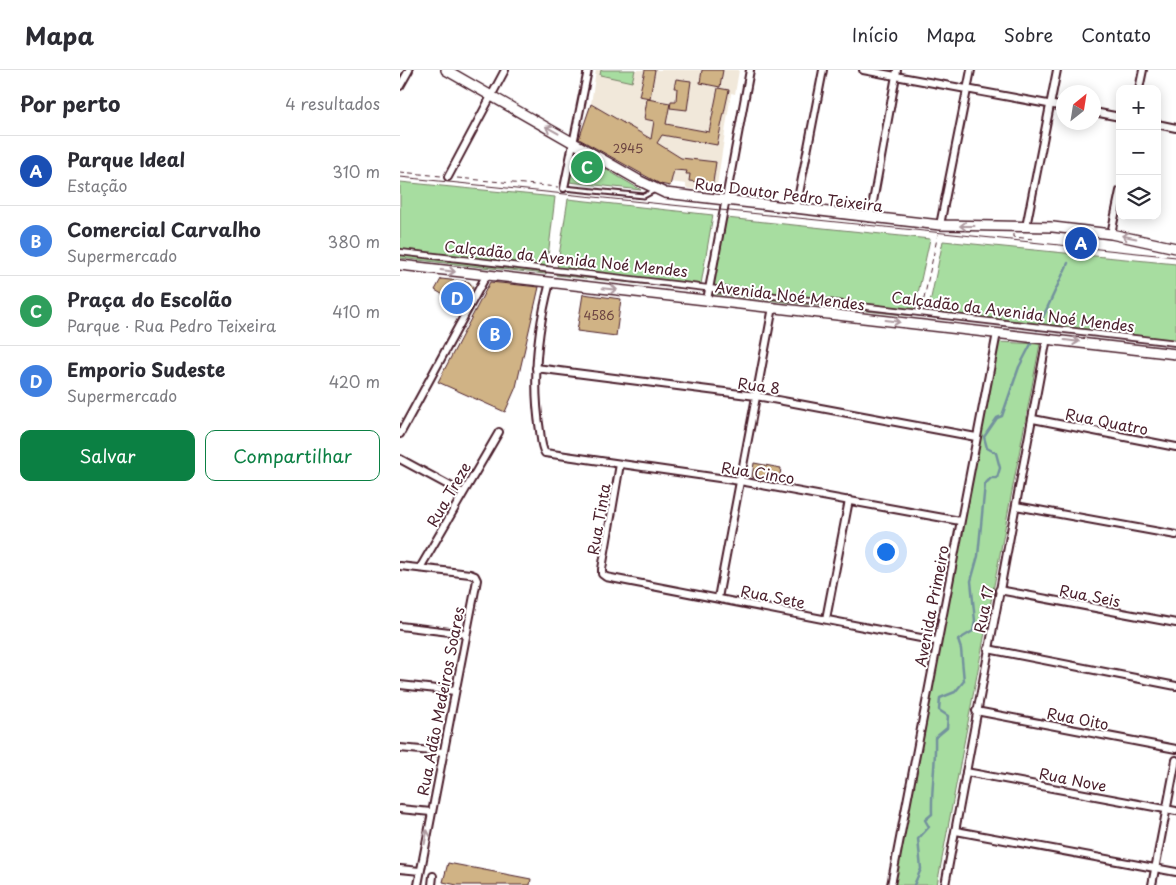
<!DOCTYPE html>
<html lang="pt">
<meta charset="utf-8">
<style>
:root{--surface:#fff;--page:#f2f2f3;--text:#2b2b33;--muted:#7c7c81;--line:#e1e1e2;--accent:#0b8043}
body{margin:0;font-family:"Playpen Sans",sans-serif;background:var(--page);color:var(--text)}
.controls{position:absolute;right:15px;top:15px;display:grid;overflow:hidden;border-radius:10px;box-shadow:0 2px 12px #0003}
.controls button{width:45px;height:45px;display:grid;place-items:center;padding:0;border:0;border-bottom:1px solid var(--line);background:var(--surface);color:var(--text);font:25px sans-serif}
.compass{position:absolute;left:656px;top:15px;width:45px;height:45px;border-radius:50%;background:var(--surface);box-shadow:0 2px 12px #0003;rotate:30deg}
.you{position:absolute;left:485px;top:481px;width:18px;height:18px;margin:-12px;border:4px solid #fff;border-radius:50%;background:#1a73e8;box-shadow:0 0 0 8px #1a73e833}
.badge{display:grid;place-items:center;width:32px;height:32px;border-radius:50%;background:var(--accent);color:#fff;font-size:16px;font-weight:700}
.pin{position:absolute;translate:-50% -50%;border:2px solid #fff;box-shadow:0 1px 5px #0006}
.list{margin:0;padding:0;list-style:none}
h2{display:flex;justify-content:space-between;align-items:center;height:65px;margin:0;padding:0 20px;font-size:21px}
h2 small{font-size:16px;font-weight:400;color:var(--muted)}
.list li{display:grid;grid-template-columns:32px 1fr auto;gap:15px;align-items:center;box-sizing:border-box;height:70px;padding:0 20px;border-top:1px solid var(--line)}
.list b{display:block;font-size:19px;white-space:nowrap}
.list p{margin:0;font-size:16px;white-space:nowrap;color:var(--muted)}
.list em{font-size:16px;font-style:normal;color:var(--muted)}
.actions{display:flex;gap:10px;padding:15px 20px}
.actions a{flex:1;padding:11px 0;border:1px solid var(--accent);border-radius:10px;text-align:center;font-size:18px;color:var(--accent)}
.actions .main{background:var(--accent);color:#fff}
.icon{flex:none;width:28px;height:28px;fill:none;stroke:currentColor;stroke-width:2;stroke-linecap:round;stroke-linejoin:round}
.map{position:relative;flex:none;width:776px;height:815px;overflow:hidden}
header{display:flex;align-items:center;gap:30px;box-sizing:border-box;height:70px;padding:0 25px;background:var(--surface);border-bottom:1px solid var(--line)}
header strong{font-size:24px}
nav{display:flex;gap:28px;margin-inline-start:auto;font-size:18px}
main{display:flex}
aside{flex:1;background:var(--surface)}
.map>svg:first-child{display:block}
.built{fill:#f1e8da}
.green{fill:#a7dda0;stroke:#787e66}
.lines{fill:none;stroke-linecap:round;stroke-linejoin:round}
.stream{stroke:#73929d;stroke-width:2.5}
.building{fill:#d0b385;stroke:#4a1f2b}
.service-casing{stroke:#4a1f2b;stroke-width:7}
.pedestrian-casing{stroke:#4a1f2b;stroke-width:8}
.minor-casing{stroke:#4a1f2b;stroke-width:10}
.secondary-casing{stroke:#4a1f2b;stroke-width:12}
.path{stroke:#4a1f2b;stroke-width:1;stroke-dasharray:5 4;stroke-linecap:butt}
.service{stroke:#fff;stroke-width:3}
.pedestrian{stroke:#fff;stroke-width:4.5}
.minor{stroke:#fff;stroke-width:6}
.secondary{stroke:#fff;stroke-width:9}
.tram{stroke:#4a1f2b;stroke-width:1}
.oneway{stroke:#ae9aa0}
.labels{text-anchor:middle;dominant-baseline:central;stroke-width:4;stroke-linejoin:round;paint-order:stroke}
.number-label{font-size:12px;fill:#6c4442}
.street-label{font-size:15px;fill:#4a1f2b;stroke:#fff}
</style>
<header>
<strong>Mapa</strong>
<nav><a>Início</a><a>Mapa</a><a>Sobre</a><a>Contato</a></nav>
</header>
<main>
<aside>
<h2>Por perto<small>4 resultados</small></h2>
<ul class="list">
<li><span class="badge" style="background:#1a4fb4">A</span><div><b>Parque Ideal</b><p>Estação</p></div><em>310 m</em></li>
<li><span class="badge" style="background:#3f7fe0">B</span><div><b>Comercial Carvalho</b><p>Supermercado</p></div><em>380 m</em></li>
<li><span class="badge" style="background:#2e9e5b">C</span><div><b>Praça do Escolão</b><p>Parque · Rua Pedro Teixeira</p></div><em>410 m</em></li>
<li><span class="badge" style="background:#3f7fe0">D</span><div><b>Emporio Sudeste</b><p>Supermercado</p></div><em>420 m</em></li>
</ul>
<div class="actions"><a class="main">Salvar</a><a>Compartilhar</a></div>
</aside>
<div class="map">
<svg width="776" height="815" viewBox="0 0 776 815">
<rect width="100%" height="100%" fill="#fff"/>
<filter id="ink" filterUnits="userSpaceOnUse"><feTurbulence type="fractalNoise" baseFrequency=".02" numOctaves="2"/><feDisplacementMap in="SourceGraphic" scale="10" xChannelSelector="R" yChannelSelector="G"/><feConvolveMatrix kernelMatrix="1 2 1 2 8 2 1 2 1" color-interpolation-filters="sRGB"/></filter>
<g filter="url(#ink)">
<path class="built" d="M196,0h143l-4,24 -4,-1 -15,99 -30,-4v-4l-15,-2 6,-26 -86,-52z"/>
<g class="green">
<path d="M201,0h34l-3,12 -32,-7z"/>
<path d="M175,81l66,39 -72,-8z"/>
<path d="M0,112l155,15 -9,77 -146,-16z"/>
<path d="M168,129l145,16 -13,75 -144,-15z"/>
<path d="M326,148l204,21 -17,77 -201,-22z"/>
<path d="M543,171l233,23v81l-249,-28z"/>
<path d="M597,272l43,2 -103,541h-43z"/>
</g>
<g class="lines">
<g class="stream">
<path d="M637,260l31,-67"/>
<path d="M514,815l7,-16 -3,-30 11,-12 -4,-7 7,-6c-1,-26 4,-50 3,-76l12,-10 1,-12 -9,-6 1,-12 15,-6 9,-11 -3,-32 -3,-9 15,-9 2,-10 -4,-40 7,-25 7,-72 6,-6h6l3,-10 -4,-15 -9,-5 -3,-11 13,-19 5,-2 17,-49 12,-23"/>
</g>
</g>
<g class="building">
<path d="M245,0h10l-5,28 -11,-2z"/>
<path d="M302,0h21l-3,17 -20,-4z"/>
<path d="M276,9l15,2 -4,29 -17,-2 1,-7h5l1,-13h-3z"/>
<path d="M318,18l11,2 -12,55 -55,-10 -5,8 24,15 35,4 -4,27 -15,-2 1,-5 -9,-1 1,-7h-4l1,-3 -13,-1 -4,16 -10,-2 -81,-45 12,-35 60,35 3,-18 -10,-2 3,-20 23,4 -4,21 43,8z"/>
<path d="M41,209l28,3 4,5 -11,19 -27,-16z"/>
<path d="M90,212l49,5 -23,100 -11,25 -67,-30z"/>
<path d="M183,224l38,5 -5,37 -39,-5z"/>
<path d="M354,393l27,5 -2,14 -27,-5z"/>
<path d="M48,793l83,16 -1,6h-73l-14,-3z"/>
</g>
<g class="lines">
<g class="service-casing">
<path id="service" d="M164,118l80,8 11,-6"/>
</g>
<g class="pedestrian-casing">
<path id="pedestrian" d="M0,182l776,91"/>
</g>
<g class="minor-casing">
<g id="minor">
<path d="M463,0l201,37"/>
<path d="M0,16l9,-16"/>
<path d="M739,19l4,-19"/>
<path d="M694,42l26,5"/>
<path d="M757,54l19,4"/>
<path d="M48,107l57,-107"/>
<path d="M164,118l24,-118"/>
<path d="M396,139l27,-139"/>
<path d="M470,148l27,-148"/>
<path d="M540,155l31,-155"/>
<path d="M626,157l31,-157"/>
<path d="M711,164l9,-43"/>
<path d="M150,212c-13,49 -18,99 -10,149 1,7 1,16 5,22l195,28 220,40"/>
<path d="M307,230l43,-230"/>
<path d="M136,298l220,28 220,41"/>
<path d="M633,349l143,28"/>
<path d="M0,364l86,-158"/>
<path d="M0,389l63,34"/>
<path d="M220,394l-18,105v5l4,3 330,64"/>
<path d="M616,436l160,29"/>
<path d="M0,496l70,8 5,2 2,4 -59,305"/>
<path d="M20,498l79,-136"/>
<path d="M599,520l177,33"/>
<path d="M318,528l55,-291"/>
<path d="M426,549l23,-119"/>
<path d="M0,556l66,8"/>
<path d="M588,579l188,37"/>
<path d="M0,615l55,6"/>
<path d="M576,641l200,38"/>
<path d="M0,678l42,4"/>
<path d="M566,702l210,39"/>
<path d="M0,739l31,3"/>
<path d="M556,761l220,41"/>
<path d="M0,799l20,2"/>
<path d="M32,815l1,-9"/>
<path d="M491,815l106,-552"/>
<path d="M545,815l102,-547"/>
<path d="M752,815l24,-125"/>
</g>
</g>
<g class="secondary-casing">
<g id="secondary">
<path d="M46,0l194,111 25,12 275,32 113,2 58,7 65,14"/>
<path d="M0,195l776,89"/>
</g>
</g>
<g class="path">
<path d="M0,102l41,4"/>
<path d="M57,108l101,9"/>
<path d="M613,164v3l21,2"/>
<path d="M522,238l16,-74"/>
</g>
<use href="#service" class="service"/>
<use href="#pedestrian" class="pedestrian"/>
<use href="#minor" class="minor"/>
<use href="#secondary" class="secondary"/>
<path class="tram" d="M0,107l776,80"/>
</g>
<defs><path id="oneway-shaft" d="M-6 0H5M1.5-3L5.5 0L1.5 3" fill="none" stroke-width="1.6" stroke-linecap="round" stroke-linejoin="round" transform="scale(1.25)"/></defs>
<g class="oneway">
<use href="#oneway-shaft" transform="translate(152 60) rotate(-151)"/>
<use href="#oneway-shaft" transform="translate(567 156) rotate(-180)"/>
<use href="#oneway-shaft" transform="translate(729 167) rotate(-168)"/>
<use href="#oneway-shaft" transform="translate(48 201) rotate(7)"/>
<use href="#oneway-shaft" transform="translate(210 219) rotate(6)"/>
<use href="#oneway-shaft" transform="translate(493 251) rotate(7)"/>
<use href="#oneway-shaft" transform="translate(672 271) rotate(7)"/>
<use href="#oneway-shaft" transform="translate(26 767) rotate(-79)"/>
</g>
</g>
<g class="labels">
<g class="number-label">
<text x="228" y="78">2945</text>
<text x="199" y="245">4586</text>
</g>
<g class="street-label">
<text transform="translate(389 124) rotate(7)">Rua Doutor Pedro Teixeira</text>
<text transform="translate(166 188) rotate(6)">Calçadão da Avenida Noé Mendes</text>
<text transform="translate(390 225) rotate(7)">Avenida Noé Mendes</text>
<text transform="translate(613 241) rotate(7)">Calçadão da Avenida Noé Mendes</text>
<text transform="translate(359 315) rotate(8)">Rua 8</text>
<text transform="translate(707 351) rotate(11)">Rua Quatro</text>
<text transform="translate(358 402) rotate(9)">Rua Cinco</text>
<text transform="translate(48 424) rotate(-60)">Rua Treze</text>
<text transform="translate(198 449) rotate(-80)">Rua Tinta</text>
<text transform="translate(690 525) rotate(11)">Rua Seis</text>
<text transform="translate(373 526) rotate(11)">Rua Sete</text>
<text transform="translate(531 536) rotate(-79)">Avenida Primeiro</text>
<text transform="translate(583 539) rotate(-79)">Rua 17</text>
<text transform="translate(40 631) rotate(-79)">Rua Adão Medeiros Soares</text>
<text transform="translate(678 648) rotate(11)">Rua Oito</text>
<text transform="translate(673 709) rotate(11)">Rua Nove</text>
</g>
</g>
</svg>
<div class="controls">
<button>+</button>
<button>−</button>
<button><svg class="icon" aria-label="layers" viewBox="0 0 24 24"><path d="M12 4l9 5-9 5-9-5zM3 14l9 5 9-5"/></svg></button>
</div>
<svg class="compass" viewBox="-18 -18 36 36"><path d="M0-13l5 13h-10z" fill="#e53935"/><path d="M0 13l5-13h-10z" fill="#7c7c81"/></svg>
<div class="you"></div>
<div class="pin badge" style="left:681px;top:173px;background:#1a4fb4">A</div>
<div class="pin badge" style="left:95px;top:264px;background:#3f7fe0">B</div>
<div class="pin badge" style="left:187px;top:97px;background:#2e9e5b">C</div>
<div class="pin badge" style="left:57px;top:228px;background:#3f7fe0">D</div>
</div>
</main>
